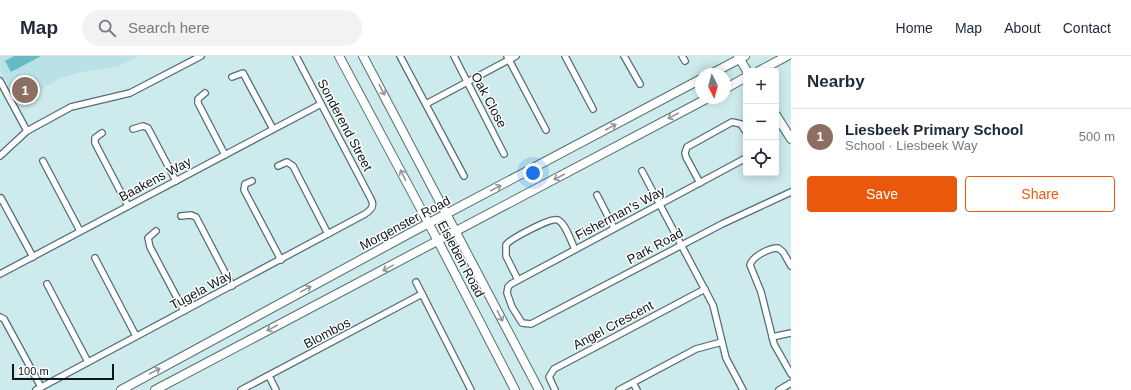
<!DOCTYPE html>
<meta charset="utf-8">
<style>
:root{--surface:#fff;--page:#f2f2f3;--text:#1f2937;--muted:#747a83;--line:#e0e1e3;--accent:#ea580c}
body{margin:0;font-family:Helvetica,sans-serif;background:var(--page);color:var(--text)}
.controls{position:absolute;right:12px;top:12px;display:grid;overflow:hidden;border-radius:4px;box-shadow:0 2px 10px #0003}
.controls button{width:36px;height:36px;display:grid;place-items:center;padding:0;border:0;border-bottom:1px solid var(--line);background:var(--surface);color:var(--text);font:20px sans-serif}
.compass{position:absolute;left:695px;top:12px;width:36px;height:36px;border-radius:50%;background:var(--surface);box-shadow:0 2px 10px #0003;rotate:174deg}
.scale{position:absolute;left:12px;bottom:10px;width:102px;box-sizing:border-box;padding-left:4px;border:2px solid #0c1617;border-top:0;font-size:11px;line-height:14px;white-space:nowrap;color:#0c1617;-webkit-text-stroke:3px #fff;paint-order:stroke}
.you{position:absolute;left:533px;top:117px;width:14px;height:14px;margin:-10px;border:3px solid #fff;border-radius:50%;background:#1a73e8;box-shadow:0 0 0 6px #1a73e833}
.badge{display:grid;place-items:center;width:26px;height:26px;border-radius:50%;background:var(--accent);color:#fff;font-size:13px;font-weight:700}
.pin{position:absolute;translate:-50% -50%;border:2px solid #fff;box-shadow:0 1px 4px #0006}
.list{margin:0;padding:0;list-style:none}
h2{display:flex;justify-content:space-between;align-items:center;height:52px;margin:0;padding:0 16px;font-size:17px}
h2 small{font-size:13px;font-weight:400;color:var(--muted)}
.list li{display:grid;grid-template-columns:26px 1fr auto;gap:12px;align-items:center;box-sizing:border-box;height:56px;padding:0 16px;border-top:1px solid var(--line)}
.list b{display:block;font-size:15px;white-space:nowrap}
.list p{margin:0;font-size:13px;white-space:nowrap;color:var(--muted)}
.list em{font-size:13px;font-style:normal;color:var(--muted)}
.actions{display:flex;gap:8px;padding:12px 16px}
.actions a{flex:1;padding:9px 0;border:1px solid var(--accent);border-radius:4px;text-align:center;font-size:14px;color:var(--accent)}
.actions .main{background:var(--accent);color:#fff}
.icon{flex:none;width:22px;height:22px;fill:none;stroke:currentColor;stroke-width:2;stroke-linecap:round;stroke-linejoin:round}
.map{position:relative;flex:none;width:791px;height:334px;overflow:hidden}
header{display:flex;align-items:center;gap:24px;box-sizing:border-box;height:56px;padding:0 20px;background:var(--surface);border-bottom:1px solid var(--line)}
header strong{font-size:19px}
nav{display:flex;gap:22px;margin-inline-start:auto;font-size:14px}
.search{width:280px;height:36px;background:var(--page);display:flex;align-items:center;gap:10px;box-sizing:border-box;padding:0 14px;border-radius:22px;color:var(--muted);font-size:15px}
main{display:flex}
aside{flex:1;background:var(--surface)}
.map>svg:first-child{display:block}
.built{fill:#bae1e5}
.building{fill:#64bbc3}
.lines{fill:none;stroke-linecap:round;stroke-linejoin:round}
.street-casing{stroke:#546e71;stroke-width:8}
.secondary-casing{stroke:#546e71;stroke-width:10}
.street{stroke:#fff;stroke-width:5.5}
.secondary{stroke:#fff;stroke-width:8}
.oneway{stroke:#929697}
.labels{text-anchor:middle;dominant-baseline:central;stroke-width:3;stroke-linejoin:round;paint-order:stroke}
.street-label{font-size:13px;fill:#0c1617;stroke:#fff}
</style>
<header>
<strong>Map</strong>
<div class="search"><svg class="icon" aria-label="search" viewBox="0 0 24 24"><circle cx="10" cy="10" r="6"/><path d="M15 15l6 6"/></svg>Search here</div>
<nav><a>Home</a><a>Map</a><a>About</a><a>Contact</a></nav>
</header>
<main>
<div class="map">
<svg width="791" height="334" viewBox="0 0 791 334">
<rect width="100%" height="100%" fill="#cdeaed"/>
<path class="built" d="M0,0h138l-19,10 -41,7 -17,5 -44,24 -17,-32z"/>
<path class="building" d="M14,0h27l-30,16 -6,-11z"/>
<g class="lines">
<g class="street-casing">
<g id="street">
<path d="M400,0l64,120"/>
<path d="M454,0l50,98"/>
<path d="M507,0l39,74"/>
<path d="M565,0l28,53"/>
<path d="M624,0l16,28"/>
<path d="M682,0l3,5"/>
<path d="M232,21l11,-4 30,56"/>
<path d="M0,25l27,50"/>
<path d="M205,37l-7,6v4l27,52"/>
<path d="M426,48l90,-48"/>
<path d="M133,73l10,-3 5,2 28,53"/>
<path d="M102,77l-7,5v5l33,63"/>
<path d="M0,100l27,-25 44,-24 59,-14 71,-37"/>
<path d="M746,102l-235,126 -3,3 -1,6 5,14 10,16 9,1 191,-100 69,-32"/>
<path d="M43,105l37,70"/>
<path d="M278,110l9,-4 6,4 35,68"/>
<path d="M642,115l71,134 13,53 17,32"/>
<path d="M252,125l-7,3 -1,6 37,70"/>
<path d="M700,127l-14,-26 -1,-4 2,-6 45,-25 9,2 5,8"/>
<path d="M597,139l17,33"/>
<path d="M1,142l32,59"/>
<path d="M181,160l10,-1 5,2 36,69"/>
<path d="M156,175l-8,7 2,9 34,64"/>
<path d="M95,202l41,78"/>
<path d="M791,210l-8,-14 -5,-4c-9,0 -25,8 -28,17l11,27 13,52 17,30"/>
<path d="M0,218l321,-170"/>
<path d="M518,224l-12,-24v-11c4,-6 45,-28 52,-25 8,4 13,22 17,29"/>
<path d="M416,226l55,108"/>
<path d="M47,228l41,78"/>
<path d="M0,261l4,2 37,68"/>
<path d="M772,281l19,-4"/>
<path d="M269,320l7,14"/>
<path d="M633,327l4,7"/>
<path d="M36,334l329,-176c6,-4 10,-8 6,-15l-75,-143"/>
<path d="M241,334l181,-96"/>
<path d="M555,334l-6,-13 5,-8 151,-80"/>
<path d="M619,334l77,-41 26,-7"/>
<path d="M779,334l12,-7"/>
</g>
</g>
<g class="secondary-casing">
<g id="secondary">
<path d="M339,0l99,185 77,149"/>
<path d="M363,0l176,334"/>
<path d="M738,0l9,15"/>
<path d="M759,15l28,-15"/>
<path d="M711,18l34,-18"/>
<path d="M725,33l21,-12"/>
<path d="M776,59l15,24"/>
<path d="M121,334l291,-158 289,-153"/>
<path d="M155,334l553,-292"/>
</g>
</g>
<use href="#street" class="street"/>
<use href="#secondary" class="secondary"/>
</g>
<defs><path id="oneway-shaft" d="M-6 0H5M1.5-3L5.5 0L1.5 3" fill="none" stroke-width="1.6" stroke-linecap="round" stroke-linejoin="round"/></defs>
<g class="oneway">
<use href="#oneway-shaft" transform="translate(382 34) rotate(62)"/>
<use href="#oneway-shaft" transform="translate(673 60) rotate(152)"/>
<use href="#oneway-shaft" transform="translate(611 71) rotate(-28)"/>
<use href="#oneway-shaft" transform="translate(403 119) rotate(-117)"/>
<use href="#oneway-shaft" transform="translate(559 121) rotate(152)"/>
<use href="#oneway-shaft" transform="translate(496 132) rotate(-28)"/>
<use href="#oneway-shaft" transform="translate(388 212) rotate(151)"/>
<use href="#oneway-shaft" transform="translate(306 233) rotate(-28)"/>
<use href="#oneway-shaft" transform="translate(500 260) rotate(63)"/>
<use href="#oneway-shaft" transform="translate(272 272) rotate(152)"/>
<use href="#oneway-shaft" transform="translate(155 315) rotate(-28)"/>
</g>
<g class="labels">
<g class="street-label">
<text transform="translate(489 44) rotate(62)">Oak Close</text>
<text transform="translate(345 69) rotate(62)">Sonderend Street</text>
<text transform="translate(155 123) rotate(-28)">Baakens Way</text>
<text transform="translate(620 157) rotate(-28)">Fisherman's Way</text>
<text transform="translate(405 167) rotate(-28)">Morgenster Road</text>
<text transform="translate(655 190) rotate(-28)">Park Road</text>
<text transform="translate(461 203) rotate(62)">Eisleben Road</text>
<text transform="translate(201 234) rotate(-28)">Tugela Way</text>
<text transform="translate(613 269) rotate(-28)">Angel Crescent</text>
<text transform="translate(327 277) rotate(-28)">Blombos</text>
</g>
</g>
</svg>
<div class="controls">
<button>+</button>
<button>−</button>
<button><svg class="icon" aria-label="locate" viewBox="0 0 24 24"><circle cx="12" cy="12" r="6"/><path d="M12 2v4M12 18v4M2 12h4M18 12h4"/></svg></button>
</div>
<svg class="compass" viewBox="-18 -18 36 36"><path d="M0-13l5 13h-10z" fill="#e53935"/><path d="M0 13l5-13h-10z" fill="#747a83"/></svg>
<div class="scale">100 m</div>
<div class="you"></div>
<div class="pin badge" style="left:25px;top:34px;background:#8d6e63">1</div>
</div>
<aside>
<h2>Nearby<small></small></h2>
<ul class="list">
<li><span class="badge" style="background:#8d6e63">1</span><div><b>Liesbeek Primary School</b><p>School · Liesbeek Way</p></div><em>500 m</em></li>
</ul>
<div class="actions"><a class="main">Save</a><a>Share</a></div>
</aside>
</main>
